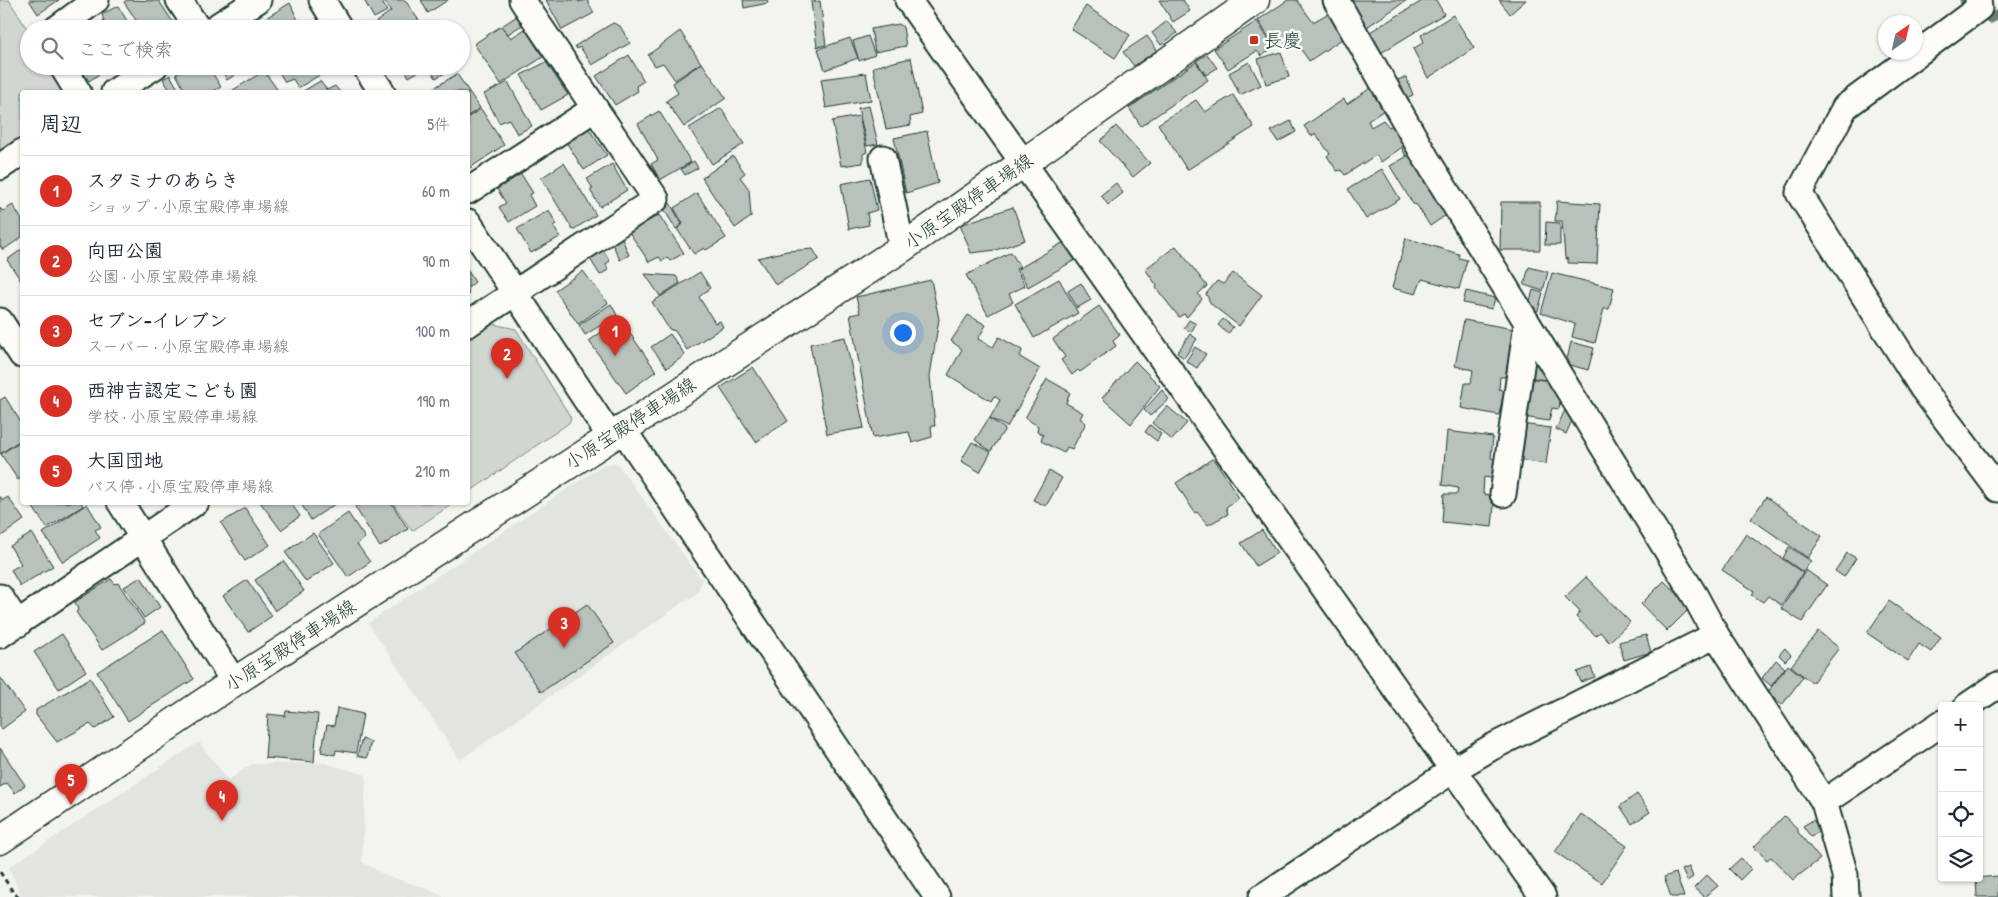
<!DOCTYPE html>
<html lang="ja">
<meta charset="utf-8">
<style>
:root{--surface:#fff;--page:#f6f6f7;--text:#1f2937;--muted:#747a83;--line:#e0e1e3;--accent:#d93025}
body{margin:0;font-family:"Patrick Hand","Klee One",sans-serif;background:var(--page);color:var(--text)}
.controls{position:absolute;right:15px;bottom:15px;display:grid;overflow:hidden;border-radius:5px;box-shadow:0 1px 4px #0004}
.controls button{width:45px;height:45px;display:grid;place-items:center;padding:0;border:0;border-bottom:1px solid var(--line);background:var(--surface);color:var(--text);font:25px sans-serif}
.compass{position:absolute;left:1878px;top:15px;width:45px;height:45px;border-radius:50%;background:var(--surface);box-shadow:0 1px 4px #0004;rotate:34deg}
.you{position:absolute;left:902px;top:332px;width:18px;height:18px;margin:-12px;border:4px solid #fff;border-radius:50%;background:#1a73e8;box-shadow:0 0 0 8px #1a73e833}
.badge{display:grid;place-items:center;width:32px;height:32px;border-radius:50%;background:var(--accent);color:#fff;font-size:16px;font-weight:700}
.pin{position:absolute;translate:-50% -41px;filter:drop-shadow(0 1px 2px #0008)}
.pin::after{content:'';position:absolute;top:26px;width:18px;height:15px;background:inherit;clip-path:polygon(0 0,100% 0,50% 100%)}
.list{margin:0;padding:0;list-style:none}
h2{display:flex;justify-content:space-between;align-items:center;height:65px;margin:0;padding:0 20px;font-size:21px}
h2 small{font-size:16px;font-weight:400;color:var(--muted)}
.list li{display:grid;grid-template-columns:32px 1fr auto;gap:15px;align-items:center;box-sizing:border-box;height:70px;padding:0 20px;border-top:1px solid var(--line)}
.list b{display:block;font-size:19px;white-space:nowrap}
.list p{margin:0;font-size:16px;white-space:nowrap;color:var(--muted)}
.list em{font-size:16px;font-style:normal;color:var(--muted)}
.icon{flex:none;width:28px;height:28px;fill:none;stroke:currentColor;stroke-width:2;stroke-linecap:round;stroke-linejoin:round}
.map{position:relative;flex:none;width:1998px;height:897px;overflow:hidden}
.search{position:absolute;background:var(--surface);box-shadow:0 1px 4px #0004;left:20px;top:20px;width:450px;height:55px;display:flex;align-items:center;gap:12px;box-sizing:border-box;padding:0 18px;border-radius:28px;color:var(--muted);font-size:19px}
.panel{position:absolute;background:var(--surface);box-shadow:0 1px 4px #0004;left:20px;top:90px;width:450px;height:415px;border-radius:5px}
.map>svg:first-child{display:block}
.built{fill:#e2e5df}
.green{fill:#d1d6d1;stroke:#788a82}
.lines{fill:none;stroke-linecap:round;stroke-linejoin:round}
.stream{stroke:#6e8179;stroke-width:9}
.building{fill:#b9c1bb;stroke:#1f3d34}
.minor-casing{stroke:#1f3d34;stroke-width:29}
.secondary-casing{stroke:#1f3d34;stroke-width:31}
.path{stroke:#1f3d34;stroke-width:3;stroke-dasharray:5 4;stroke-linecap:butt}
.minor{stroke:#fdfcf7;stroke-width:25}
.secondary{stroke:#fdfcf7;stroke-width:28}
.poi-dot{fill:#c8321e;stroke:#fdfcf7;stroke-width:2}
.labels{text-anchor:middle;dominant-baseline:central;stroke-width:5;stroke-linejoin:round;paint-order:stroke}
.poi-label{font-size:19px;fill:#1f3d34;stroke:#fdfcf7;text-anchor:start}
.street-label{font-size:19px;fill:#1f3d34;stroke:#fdfcf7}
</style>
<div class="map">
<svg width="1998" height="897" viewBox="0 0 1998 897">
<rect width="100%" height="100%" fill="#f4f4ef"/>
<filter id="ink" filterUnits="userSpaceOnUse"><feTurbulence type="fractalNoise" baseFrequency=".02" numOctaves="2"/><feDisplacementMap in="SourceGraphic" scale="10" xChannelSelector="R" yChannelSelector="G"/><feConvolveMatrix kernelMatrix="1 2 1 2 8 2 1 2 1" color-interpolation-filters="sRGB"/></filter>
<g filter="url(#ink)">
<g class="built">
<path d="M617,463l85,117 -4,12 -238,168 -92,-137 236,-159z"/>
<path d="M199,742l29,38 24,-16 73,-1 41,12 -4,87 25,14 36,11 22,10h-419l-6,-3 -11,-27z"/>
</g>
<g class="green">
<path d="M0,0h9l20,32v34h21l16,26h-44v46l-22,15z"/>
<path d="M493,324l23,5 55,89 -2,5 -101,70v-152z"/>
<path d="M393,503h61l-42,28z"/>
</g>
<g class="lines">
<path class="stream" d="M1964,0l27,19 7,-5"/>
</g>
<g class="building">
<path d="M29,0h30l-21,14z"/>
<path d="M127,0l32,1 18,27 -35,1 -18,-27z"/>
<path d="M364,0h17l6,11 -13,7z"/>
<path d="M384,0h21l19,28 -43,1 -5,-7 15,-11z"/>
<path d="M421,0h27l-20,13z"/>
<path d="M546,0h32l1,2 8,-2 7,13 -32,17z"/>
<path d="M743,0h24l1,3 -24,5z"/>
<path d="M1159,0h24l7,11 -17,11z"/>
<path d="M1288,0h9l16,22 16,-9 16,24 -36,24 -14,-20 -8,5 -4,-5 -9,5 -16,-26z"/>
<path d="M1349,0h58l-40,27z"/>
<path d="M1424,0h12l8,14 -68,42 -13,-20z"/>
<path d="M1499,0h27l-16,14z"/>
<path d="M820,1l6,44 -9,2 -6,-45z"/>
<path d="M290,3l12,26h-37l-4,-8z"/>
<path d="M118,6l14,23h-31l-1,-3 4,-4 -2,-8z"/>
<path d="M1086,6l44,29 -15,23 -44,-29z"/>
<path d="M1453,15l21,33 -46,30 -15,-29 11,-7 -3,-7z"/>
<path d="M517,16l5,9 -14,9 -6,-8z"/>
<path d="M1167,21l10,12 -16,12 -9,-12z"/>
<path d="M1257,21l17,27 -13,8 -4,-5 -29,18 -14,-20z"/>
<path d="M613,23l7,3 10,17 -38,22 -12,-18 -3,2 -2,-3z"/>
<path d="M899,24l4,3 3,19 -31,6 -4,-23z"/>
<path d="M501,26l10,12 14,-9 18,28 -42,27 -27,-40z"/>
<path d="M680,31l21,32 -26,17 -12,-17 -8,3 -7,-11z"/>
<path d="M868,36l7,19 -16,6 -6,-20z"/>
<path d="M1147,36l10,14 -23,16 -11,-14z"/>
<path d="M850,38l8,20 -33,12 -7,-21z"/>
<path d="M1281,52l8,25 -23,7 -8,-25z"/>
<path d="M1207,54l10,14 -11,7 -10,-14z"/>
<path d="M629,55l15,26 -8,5 2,5 -23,14 -19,-29z"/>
<path d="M911,58l11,56 -12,3 1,8 -25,4 -13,-62z"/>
<path d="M546,62l22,33 -27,15 -20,-35z"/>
<path d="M1196,62l12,18 -67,46 -12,-18z"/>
<path d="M1249,62l12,23 -21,10 -11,-22z"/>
<path d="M702,63l24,35 -42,29 -18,-26 12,-8 -5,-10z"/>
<path d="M79,66h28l1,2 -19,13z"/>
<path d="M187,66h21l13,21 -9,5h-28l1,-1 -9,-17z"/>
<path d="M227,66h22l-22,14 -5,-9z"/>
<path d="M275,66h58v1l-35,21 -5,-9 -8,3z"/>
<path d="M403,66h45l2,4 -14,8 -8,-12 -19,11z"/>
<path d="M264,71l15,21h-44l-2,-2z"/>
<path d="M866,73l5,27 -45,8 -5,-29z"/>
<path d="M457,74l23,34 -12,8v-24h-41z"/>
<path d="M170,75l10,17h-9l-8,-13z"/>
<path d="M1406,77l7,18 -12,5 -7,-19z"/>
<path d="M320,81l7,9 8,-4 5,6h-38z"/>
<path d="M508,82l24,44 -15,8 -8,-15 -10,4 -15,-29z"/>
<path d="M1372,87l15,21 -19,13 3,6 12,-7 6,7 6,-3 13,19 -27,19 -5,-7 -31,20 -4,-5 -4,1 -10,-15 3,-2 -14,-20 -5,2 -7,-10 40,-27 3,5z"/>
<path d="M1233,95l21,32 -67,43 -29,-46 38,-24 9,12z"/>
<path d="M869,106l9,38 -11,2 -9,-38z"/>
<path d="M721,108l23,36 -32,20 -23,-36z"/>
<path d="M481,109l23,36 -34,23 -2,-3v-48z"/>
<path d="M659,111l32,51 -31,18 -9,-16 7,-4 -20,-36z"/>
<path d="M859,116l8,36 -4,2v9l-22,3 -9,-45z"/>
<path d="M1291,121l5,11 -18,10 -7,-11z"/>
<path d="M1116,126l34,37 -17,14 -33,-36z"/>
<path d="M588,128l19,27 -23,15 -18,-28z"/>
<path d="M927,131l11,52 -32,10 -12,-55z"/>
<path d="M1409,144l4,7 -7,5 -4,-7z"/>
<path d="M1413,153l36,60 -19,13 -13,-21 -4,-1 -23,-38z"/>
<path d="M733,156l12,17 -5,4 9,12 2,28 -16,11 -33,-50z"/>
<path d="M694,161l4,7 -13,7 -4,-6z"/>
<path d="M564,163l32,52 -23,15 -32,-52z"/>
<path d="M612,164l15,26 -27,17 -10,-17 3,-1 -6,-10z"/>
<path d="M1382,169l18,30 -34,20 -18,-30z"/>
<path d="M521,174l12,19 -4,2 6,11 -26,16 -10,-15 7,-4 -9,-14z"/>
<path d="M870,178l7,32 -10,3 2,12 -20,4 -8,-45z"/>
<path d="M1116,183l7,10 -15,12 -7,-10z"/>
<path d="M697,193l29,45 -20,12 -2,-2 -10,6 -17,-25 6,-5 -9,-16z"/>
<path d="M1557,201l43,3 -3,60 -29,-1v-4l-3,-1 -3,-37h-7z"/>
<path d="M1501,202h39v48h-40z"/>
<path d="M670,203l12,21 -6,5 -13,-21z"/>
<path d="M13,205l9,15v17l-19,13 -3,-4v-38l3,3z"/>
<path d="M1013,207l12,33 -29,10 -25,3 -11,-28z"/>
<path d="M549,210l7,14 -3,2 7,11 -29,16 -14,-24z"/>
<path d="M659,215l25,38 -14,8 -3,-3 -5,3 -3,-4 -10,5 -20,-30z"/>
<path d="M1546,222l14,1v22h-15z"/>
<path d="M620,234l9,21 -9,5 -10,-21z"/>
<path d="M1406,238l53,16v4l8,2 -8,29 -37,-10 -6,15 -24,-6z"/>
<path d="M1064,242l11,18 -47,27 -10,-18z"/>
<path d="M601,246l9,15 -4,3 2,6 -8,5 -13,-21z"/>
<path d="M1176,246l31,40 -9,8 4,5 -15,18 -3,-3 -5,3 -23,-29 1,-2 -12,-17z"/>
<path d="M22,249v33l-15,-22z"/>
<path d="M813,249l6,10 -43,26 -18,-27 29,-7z"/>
<path d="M1011,252l9,15 -4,2 9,17 -16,8 4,8 -25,13 -22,-40z"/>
<path d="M1529,267l19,5 -5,19 -19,-6z"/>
<path d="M468,271l7,11 -7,6v8z"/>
<path d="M583,271l25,32 -30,21 -23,-34z"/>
<path d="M700,272l10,16 -11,9 16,26 5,-2 3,6 -36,23 -12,-19 -6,-2 -17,-27z"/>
<path d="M1233,273l29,22 -23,31 -28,-22 -5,-10 11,-13 6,3z"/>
<path d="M1552,273l62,15 -5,21h-5l-9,34 -23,-6 3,-13 -34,-11z"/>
<path d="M645,274l31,2 4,7 -20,13z"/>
<path d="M1059,279l19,34 -44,25 -19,-34z"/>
<path d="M931,280l8,39 -9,57 5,50h-4l1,11 -20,6 -3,-11 -36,6 -23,-123 10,-2 -4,-16z"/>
<path d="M1081,283l10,17 -14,8 -9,-17z"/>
<path d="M1533,290l10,3 -5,18 -10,-3z"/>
<path d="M1466,291l29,7 -3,11 -29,-6z"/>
<path d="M611,304l6,11 -32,20 -6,-10z"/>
<path d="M1099,306l21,29 -7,6 3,5 -36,26 -2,-2 -6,5 -11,-15 4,-3 -12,-18z"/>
<path d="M968,315l18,10 -8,14 15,8 6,-10 23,13 -2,7 20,12 -33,58 -17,-9 10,-18 -6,-4 -3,5 -43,-26 14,-26 -11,-8z"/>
<path d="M620,319l36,52 -30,22 -37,-52z"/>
<path d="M1223,319l10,8 -5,7 -10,-9z"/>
<path d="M1189,320l7,4 -5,8 -7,-4z"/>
<path d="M1464,320l50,9 -9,48h-5l-1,12 5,2 -5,24 -38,-7 4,-25h6l2,-13 -18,-4z"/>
<path d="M670,334l15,21 -18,13 -16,-21z"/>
<path d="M1190,334l7,5 -13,19 -7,-5z"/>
<path d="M845,337l19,91 -37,6 -17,-90z"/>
<path d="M1571,342l23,6 -6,22 -22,-6z"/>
<path d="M1195,347l11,7 -9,14 -11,-7z"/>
<path d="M1135,361l25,25 -29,38 -29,-26z"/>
<path d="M1531,363l16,4 -2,13 -17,-3z"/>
<path d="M753,367l35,54 -32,21 -36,-54z"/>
<path d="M1529,378l21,3v6l12,2 -3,20 -7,-1 -3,13 -26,-4z"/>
<path d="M1047,379l23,13 -4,11 17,10 -3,5 6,5 -14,26 -5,-2 -3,6 -23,-12 2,-6 -6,-4 1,-5 -13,-8z"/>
<path d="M1162,390l7,9 -19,17 -6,-6z"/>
<path d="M5,397l17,27v15l-22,15v-54z"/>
<path d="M1167,406l20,17 -15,17 -20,-17z"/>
<path d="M1565,410l10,4 -9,20 -10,-5z"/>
<path d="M989,418l16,11 -14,22 -16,-11z"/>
<path d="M1521,424l30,4 -5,36 -29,-4z"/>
<path d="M1150,425l11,9 -4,7 -12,-9z"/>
<path d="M1447,431l46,6 -2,21 8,2 -2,19 -13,-2 -1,17 12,2 -3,31 -50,-5 2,-28h13l1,-6 -16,-3z"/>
<path d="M22,440v37l-4,3 -17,-26z"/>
<path d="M972,442l19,10 -11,20 -19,-11z"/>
<path d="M1212,459l3,1 24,38 -13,9 2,7 -20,11 -11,-13 -2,1 -19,-30z"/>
<path d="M1049,471l13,7 -16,28 -13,-6z"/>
<path d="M0,496l3,4 5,-3 16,23 -24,17z"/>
<path d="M1766,497l56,39 -14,22 -57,-39z"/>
<path d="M81,502l2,4 -36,22 -17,-25z"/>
<path d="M260,502h30l10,14 -19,14z"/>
<path d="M300,502h38l-27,18z"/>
<path d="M362,502h29l17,27 -28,18 -25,-40z"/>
<path d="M87,504l14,23 -6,3 5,8 -37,24 -20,-29z"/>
<path d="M245,508l25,37 -25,16 -24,-38z"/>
<path d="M348,513l17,25 -8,6 13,18 -22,15 -30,-43z"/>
<path d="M1262,530l15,23 -21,13 -15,-23z"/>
<path d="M32,533l21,33 -33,20 -9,-16 10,-6 -11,-18z"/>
<path d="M313,533l21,30 -28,19 -21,-30z"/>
<path d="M1746,534l57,39 -22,32 -13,-9 -5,6 -11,-7 2,-4 -32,-21z"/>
<path d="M1789,547l22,14 -8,11 -20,-14z"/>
<path d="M1847,553l9,5 -12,19 -9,-6z"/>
<path d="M284,561l20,30 -29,20 -20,-31z"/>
<path d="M1806,570l21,15 -25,37 -21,-14z"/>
<path d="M141,577l19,30 -16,11 -20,-31z"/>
<path d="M1586,577l44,45 -21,20 -9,-10 -4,4 -20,-19 4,-5 -15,-15z"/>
<path d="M111,579l4,5 3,-1 27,40 -43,27 -26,-38 2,-2 -3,-8z"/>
<path d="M247,580l25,36 -24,16 -25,-36z"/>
<path d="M1664,581l27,26 -24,24 -26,-27z"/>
<path d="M1889,601l52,36 -10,15 -12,-8 -11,17 -41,-28z"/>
<path d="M587,604l27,39 -73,49 -26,-39z"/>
<path d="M163,630l31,49 -66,42 -31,-49z"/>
<path d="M1818,631l21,17 -27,35 -21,-17z"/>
<path d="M62,634l24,37 -27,18 -25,-37z"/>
<path d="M1646,635l5,17 -27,8 -5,-18z"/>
<path d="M1785,648l6,7 -6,6 -6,-6z"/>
<path d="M1776,660l9,8 -14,18 -9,-8z"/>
<path d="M1788,665l15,12 -21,28 -15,-12z"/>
<path d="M1591,667l4,10 -14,5 -4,-10z"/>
<path d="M0,677l25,35 -23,17 -2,-3z"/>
<path d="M90,678l24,39 -19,12 -5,-5 -33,18 -21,-27v-5z"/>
<path d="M337,708l26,6 -7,39 -20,-3 -1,5 -14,-3 6,-27 7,1z"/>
<path d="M286,711l32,3 -4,48 -49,-4 3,-44 17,2z"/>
<path d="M362,739l9,3 -4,16 -10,-2z"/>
<path d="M0,748l25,37 -10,8 -8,-10 -7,4z"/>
<path d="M1637,794l13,18 -18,12 -12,-18z"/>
<path d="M1581,814l46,32 -25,37 -47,-31z"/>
<path d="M1784,816l14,13v3l22,27 -27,21 -22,-23 -4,3 -13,-13z"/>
<path d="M1813,820l8,10 -10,7 -8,-11z"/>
<path d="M1741,858l10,11 -11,11 -11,-11z"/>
<path d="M1689,867l4,10 -6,4 -5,-11z"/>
<path d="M1676,873l8,24h-13l-7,-20z"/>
<path d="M1707,875l11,11 -14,11 -10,-9z"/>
<path d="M1998,876v21h-21l-1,-19z"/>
</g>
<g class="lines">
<g class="minor-casing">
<g id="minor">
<path d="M179,0l19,29"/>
<path d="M322,0l18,29"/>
<path d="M908,0l635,897"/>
<path d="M1336,0l90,158 269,438 21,39 108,167 21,73 1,22"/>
<path d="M1978,0l1,8 -134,99 -46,86 124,196 75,100"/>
<path d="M56,29l40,-29"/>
<path d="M213,29l45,-29"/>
<path d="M62,66l16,26"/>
<path d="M365,66l17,26"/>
<path d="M114,92l41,-26"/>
<path d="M883,158l19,90"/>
<path d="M0,167l22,-15"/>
<path d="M468,191l126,-82"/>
<path d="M468,222l142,214"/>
<path d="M0,321l22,34"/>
<path d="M468,324l188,-125 -134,-199"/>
<path d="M622,428l315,469"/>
<path d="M1503,494l24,-171"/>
<path d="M120,502l114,180"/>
<path d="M0,597l18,27"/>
<path d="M0,635l196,-133"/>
<path d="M1967,706l31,-21"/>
<path d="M1824,802l118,-79"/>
<path d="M1262,897l191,-127 39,-23 224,-112"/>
</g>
</g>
<g class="secondary-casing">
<path id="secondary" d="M0,840l234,-158 668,-434 353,-248"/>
</g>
<path class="path" d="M0,872l13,20 6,5"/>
<use href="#minor" class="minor"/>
<use href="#secondary" class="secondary"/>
</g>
</g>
<rect class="poi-dot" x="1249" y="35" width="10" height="10" rx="2.5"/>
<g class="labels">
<g class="poi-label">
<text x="1264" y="40">長慶</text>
</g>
<g class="street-label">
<text transform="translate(968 201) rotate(-35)">小原宝殿停車場線</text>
<text transform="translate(630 423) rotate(-33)">小原宝殿停車場線</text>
<text transform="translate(290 645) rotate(-33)">小原宝殿停車場線</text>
</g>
</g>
</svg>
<div class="controls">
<button>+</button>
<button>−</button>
<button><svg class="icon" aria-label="locate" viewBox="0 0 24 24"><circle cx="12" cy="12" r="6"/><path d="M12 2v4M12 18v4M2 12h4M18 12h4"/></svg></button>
<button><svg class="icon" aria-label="layers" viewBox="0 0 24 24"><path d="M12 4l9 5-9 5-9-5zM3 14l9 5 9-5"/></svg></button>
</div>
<svg class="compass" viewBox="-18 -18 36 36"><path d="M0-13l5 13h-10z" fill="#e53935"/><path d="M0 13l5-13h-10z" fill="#747a83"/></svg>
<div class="you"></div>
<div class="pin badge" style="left:615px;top:356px">1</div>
<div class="pin badge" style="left:507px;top:379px">2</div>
<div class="pin badge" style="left:564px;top:648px">3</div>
<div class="pin badge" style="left:222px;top:821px">4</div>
<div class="pin badge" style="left:71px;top:805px">5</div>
<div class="search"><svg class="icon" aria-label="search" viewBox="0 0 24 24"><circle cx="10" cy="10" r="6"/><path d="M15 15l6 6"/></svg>ここで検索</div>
<section class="panel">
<h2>周辺<small>5件</small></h2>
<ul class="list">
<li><span class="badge">1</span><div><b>スタミナのあらき</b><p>ショップ · 小原宝殿停車場線</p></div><em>60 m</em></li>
<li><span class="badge">2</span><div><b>向田公園</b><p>公園 · 小原宝殿停車場線</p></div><em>90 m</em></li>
<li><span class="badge">3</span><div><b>セブン-イレブン</b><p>スーパー · 小原宝殿停車場線</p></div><em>100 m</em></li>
<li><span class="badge">4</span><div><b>西神吉認定こども園</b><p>学校 · 小原宝殿停車場線</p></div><em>190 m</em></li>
<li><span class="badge">5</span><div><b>大国団地</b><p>バス停 · 小原宝殿停車場線</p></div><em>210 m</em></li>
</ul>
</section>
</div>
